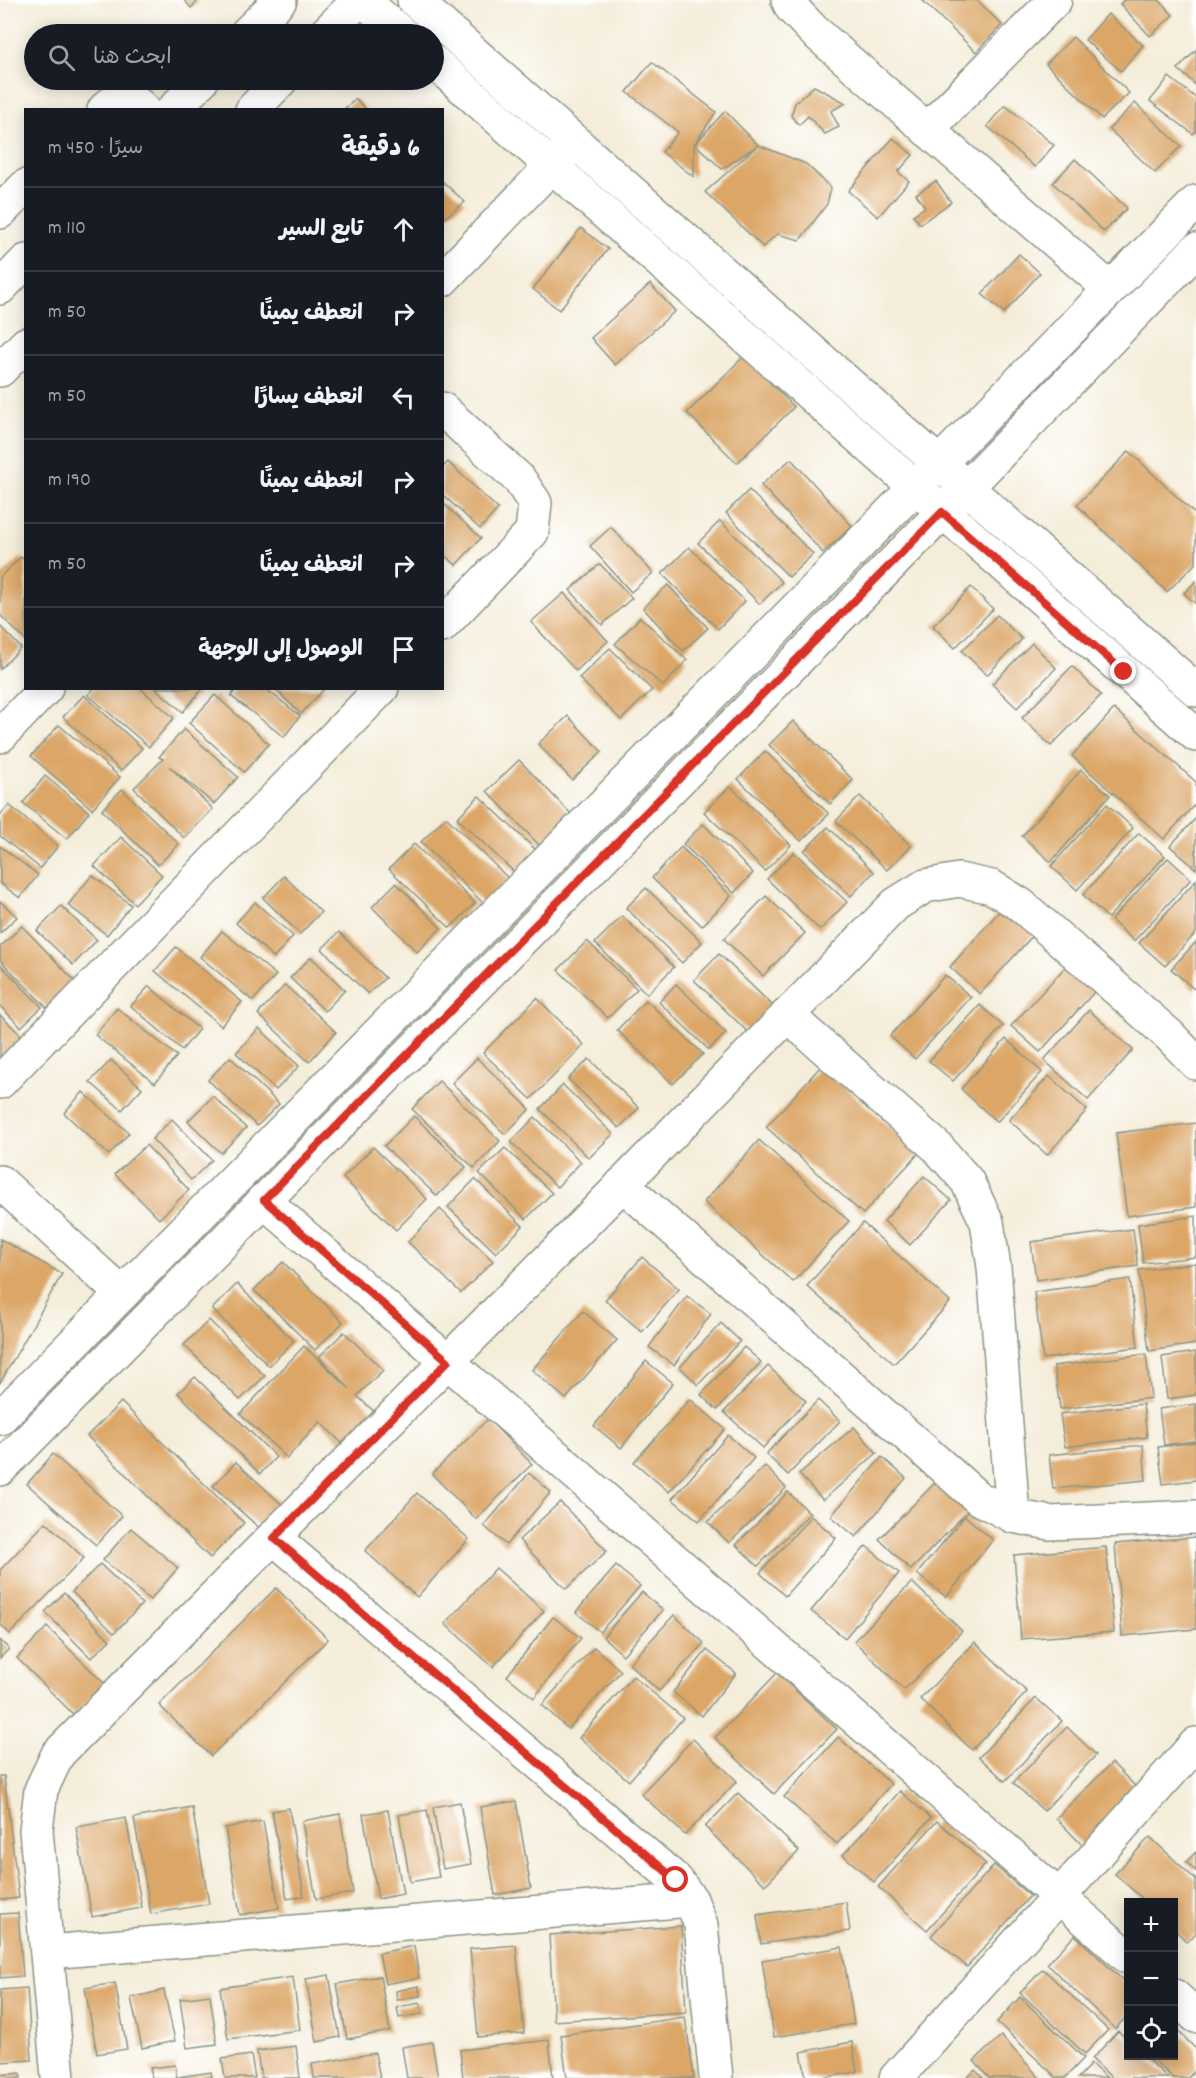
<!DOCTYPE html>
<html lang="ar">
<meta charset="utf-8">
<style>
:root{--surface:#171b24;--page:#20242c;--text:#f1f3f6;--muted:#9ea1a6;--line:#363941}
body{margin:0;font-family:Dekko,"Playpen Sans Arabic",sans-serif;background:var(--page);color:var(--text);direction:rtl}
.controls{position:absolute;right:18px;bottom:18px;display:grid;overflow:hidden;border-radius:0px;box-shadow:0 3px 15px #0003}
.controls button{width:54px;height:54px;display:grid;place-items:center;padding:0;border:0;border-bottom:2px solid var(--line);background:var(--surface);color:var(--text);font:30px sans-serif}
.stop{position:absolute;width:18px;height:18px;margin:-14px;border:4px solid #d93025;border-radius:50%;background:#fff}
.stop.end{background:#d93025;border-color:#fff;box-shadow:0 2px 6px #0008}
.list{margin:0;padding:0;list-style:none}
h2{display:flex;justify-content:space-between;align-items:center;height:78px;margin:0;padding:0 24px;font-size:26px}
h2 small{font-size:20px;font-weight:400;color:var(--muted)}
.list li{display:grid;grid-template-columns:39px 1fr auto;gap:18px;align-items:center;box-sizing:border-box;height:84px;padding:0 24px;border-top:2px solid var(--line)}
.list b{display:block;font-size:22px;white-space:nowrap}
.list em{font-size:20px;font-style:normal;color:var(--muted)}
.icon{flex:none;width:33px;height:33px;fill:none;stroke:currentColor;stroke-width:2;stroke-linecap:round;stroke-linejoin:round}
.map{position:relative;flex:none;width:1196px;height:2078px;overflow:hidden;direction:ltr}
.search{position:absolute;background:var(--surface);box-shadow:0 3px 15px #0003;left:24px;top:24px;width:420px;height:66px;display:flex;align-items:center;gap:15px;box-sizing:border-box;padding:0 21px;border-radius:33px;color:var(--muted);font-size:22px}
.panel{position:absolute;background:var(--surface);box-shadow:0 3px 15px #0003;left:24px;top:108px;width:420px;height:582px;border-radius:0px;direction:rtl}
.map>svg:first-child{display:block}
.building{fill:#dba666}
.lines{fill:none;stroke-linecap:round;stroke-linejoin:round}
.minor-casing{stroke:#8a9586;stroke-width:36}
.minor{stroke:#fff;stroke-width:33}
.route{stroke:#d93025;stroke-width:8}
</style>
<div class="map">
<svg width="1196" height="2078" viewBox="0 0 1196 2078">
<rect width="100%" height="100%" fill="#fff"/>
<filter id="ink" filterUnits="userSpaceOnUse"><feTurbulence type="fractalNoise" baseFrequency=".0167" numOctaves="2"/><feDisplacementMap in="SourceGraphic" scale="12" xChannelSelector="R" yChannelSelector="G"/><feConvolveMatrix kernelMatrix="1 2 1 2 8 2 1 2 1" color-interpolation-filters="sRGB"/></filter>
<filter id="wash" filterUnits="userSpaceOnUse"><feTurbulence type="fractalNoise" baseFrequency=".008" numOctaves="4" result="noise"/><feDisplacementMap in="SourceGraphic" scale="24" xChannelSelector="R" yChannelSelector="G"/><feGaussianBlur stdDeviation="1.35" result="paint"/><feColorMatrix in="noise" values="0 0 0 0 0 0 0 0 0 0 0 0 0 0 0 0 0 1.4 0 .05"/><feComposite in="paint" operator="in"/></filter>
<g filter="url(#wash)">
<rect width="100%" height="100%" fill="#f4edd9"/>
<g id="blocks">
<g class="building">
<path d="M184,0h15l-8,8z"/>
<path d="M922,0h55l25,25 -26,27z"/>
<path d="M1124,0h35l14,15 -23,21 -30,-32z"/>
<path d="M1108,14l35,31 -22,26 -36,-31z"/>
<path d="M1073,37l56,56 -27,26 -56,-55z"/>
<path d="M1196,50v35l-18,-16z"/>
<path d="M652,62l64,50 -22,33v32l-32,-25 16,-20 -51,-40z"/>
<path d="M1169,77l27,21v32l-3,4 -43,-33z"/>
<path d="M814,86l32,17 -15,8 8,16 -14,7 -17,-18 -9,9 -8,-9 4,-13z"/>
<path d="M356,99l11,11h-24z"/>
<path d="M1135,103l46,43 -26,27 -46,-44z"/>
<path d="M1005,105l49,40 -19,22 -48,-41z"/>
<path d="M725,111l33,34 -36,24 -27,-25z"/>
<path d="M893,138l20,17 -15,17 11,9 -31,36 -30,-26z"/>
<path d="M758,145l48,19 25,24 -4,16 -27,36 -23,-6 -14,13 -58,-55z"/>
<path d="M1075,159l52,49 -23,24 -51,-49z"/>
<path d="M442,181l23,21 -23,18z"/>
<path d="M936,181l15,21 -31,22 -7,-9 12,-8 -9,-13z"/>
<path d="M581,228l27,21 -49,61 -26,-21z"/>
<path d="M1019,254l21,19 -36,40 -22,-19z"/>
<path d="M650,284l25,27 -60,54 -24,-27z"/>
<path d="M744,356l50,51 -57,56 -50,-50z"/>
<path d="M1129,451l67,64v48l-29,29 -90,-87z"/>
<path d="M791,459l61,67 -29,27 -62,-68z"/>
<path d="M448,462l50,47 -18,20 -38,-35v-26z"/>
<path d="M749,490l64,64 -24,23 -63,-64z"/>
<path d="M444,504l37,34 -25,27 -14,-12v-47z"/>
<path d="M720,521l62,61 -22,22 -62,-61z"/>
<path d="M611,527l42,46 -22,19 -41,-46z"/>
<path d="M689,547l56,54 -27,28 -56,-55z"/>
<path d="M21,557l5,5v79l-26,-26v-38z"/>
<path d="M600,564l32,34 -30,27 -32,-35z"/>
<path d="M1196,581v23l-12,-11z"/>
<path d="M668,585l40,43 -25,23 -40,-43z"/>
<path d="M971,587l22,22 -38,39 -22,-22z"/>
<path d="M564,593l44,48 -32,30 -45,-49z"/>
<path d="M997,615l25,24 -35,36 -25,-24z"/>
<path d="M640,617l47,43 -24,26 -48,-42z"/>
<path d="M0,626l21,22 -21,21z"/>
<path d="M1032,643l24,25 -39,40 -25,-24z"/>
<path d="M610,648l42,42 -31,30 -42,-42z"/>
<path d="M1072,666l29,29 -50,51 -29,-28z"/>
<path d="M94,688h46l34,30 -25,29 -61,-52z"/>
<path d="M155,688h48l-20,24z"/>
<path d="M237,688h28l35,28 -16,21 -53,-41z"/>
<path d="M274,688h51l-24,26z"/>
<path d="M84,695l58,53 -21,23 -58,-54z"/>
<path d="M215,695l54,49 -25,28 -55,-49z"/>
<path d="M1114,709l82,73v21l-32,36 -92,-83z"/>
<path d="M568,716l34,36 -30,28 -34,-36z"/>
<path d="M793,721l60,59 -23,24 -61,-59z"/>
<path d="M59,725l61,52 -28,32 -61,-53z"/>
<path d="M184,729l54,48 -24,27 -45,-38 44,43 -29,29 -50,-50 29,-29 -4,-2z"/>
<path d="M765,751l64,63 -28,27 -63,-62z"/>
<path d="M519,760l56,58 -32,31 -56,-58z"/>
<path d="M1081,770l29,25 -59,67 -29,-26z"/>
<path d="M45,776l44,36 -22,27 -44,-36z"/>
<path d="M730,786l61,59 -26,26 -61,-59z"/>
<path d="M122,789l57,55 -21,21 -56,-55z"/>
<path d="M479,796l57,54 -21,23 -58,-55z"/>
<path d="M860,796l51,50 -24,24 -51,-49z"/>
<path d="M1107,804l26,24 -56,62 -26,-24z"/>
<path d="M9,805l49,41 -18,22 -40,-32v-21z"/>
<path d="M446,817l63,62 -25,25 -63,-62z"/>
<path d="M1196,818v51l-26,-23z"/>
<path d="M703,824l50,49 -19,20 -51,-49z"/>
<path d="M828,827l46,45 -23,24 -47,-45z"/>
<path d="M1139,833l26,23 -57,62 -25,-23z"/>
<path d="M121,837l41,38 -27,29 -41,-38z"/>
<path d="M414,844l61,59 -25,25 -61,-59z"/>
<path d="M0,846l38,29 -18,23 -20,-15z"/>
<path d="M681,847l50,49 -29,30 -50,-48z"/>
<path d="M794,852l53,50 -27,28 -53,-51z"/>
<path d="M1168,858l23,21 -57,62 -23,-21z"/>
<path d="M92,875l39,30 -24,30 -39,-30z"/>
<path d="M284,876l37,36 -21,22 -37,-36z"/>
<path d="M1196,880v53l-31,33 -26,-23z"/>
<path d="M396,883l45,45 -24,24 -45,-45z"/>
<path d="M646,888l56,54 -20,21 -56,-55z"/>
<path d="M766,896l39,37 -42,43 -39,-37z"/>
<path d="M0,901l17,16 -17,16z"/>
<path d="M255,902l38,34 -19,22 -38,-35z"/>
<path d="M61,906l36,34 -24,25 -36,-34z"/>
<path d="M1004,906l31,27 -55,61 -30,-27z"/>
<path d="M622,916l52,51 -27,27 -52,-51z"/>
<path d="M22,926l53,55 -28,27 -47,-48v-13z"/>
<path d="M222,931l54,44 -23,26 -53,-44z"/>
<path d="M339,932l46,46 -17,16 -46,-45z"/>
<path d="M587,941l50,48 -29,29 -50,-48z"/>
<path d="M1196,942v45l-2,2 -23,-20z"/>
<path d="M176,947l66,55 -21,24 -66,-55z"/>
<path d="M719,954l56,54 -25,26 -56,-54z"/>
<path d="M311,957l34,33 -20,21 -35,-33z"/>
<path d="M0,964l42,43 -21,20 -21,-21z"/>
<path d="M1068,964l28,26 -56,62 -29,-26z"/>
<path d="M945,975l26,22 -56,62 -25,-23z"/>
<path d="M676,984l50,49 -17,17 -50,-48z"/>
<path d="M285,985l51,47 -27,30 -51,-48z"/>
<path d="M149,986l50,43 -17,21 -51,-44z"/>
<path d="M537,998l47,47 -53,54 -48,-46z"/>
<path d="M646,1000l57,54 -30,30 -56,-54z"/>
<path d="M980,1005l23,21 -50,55 -24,-20z"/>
<path d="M117,1008l60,48 -22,27 -60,-48z"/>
<path d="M1089,1010l44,40 -45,50 -44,-40z"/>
<path d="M0,1015l24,23 -24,23z"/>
<path d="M259,1028l40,38 -23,24 -40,-37z"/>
<path d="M1006,1039l36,33 -45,50 -36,-33z"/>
<path d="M230,1057l49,47 -22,22 -49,-46z"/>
<path d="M477,1058l53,51 -25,25 -53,-51z"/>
<path d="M589,1059l50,49 -20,20 -51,-49z"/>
<path d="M111,1060l31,28 -20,22 -32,-28z"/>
<path d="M821,1066l98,87 -56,61 -97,-87z"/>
<path d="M1049,1076l38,34 -40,45 -38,-35z"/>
<path d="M439,1081l61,60 -26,27 -62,-59z"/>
<path d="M563,1085l50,49 -24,24 -49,-49z"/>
<path d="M83,1092l46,41 -20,22 -45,-42z"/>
<path d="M213,1096l33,32 -25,25 -33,-32z"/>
<path d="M414,1116l52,51 -29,29 -53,-50z"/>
<path d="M535,1117l46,45 -24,25 -46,-45z"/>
<path d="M172,1119l40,41 -21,20 -39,-41z"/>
<path d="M1196,1123v84l-69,9 -11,-83z"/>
<path d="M759,1140l90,81 -56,61 -89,-80z"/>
<path d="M146,1145l43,45 -30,29 -44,-45z"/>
<path d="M373,1147l54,52 -31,31 -53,-52z"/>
<path d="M505,1148l47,45 -26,26 -47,-46z"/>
<path d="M924,1176l27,24 -41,45 -26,-24z"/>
<path d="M475,1179l48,47 -27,27 -48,-46z"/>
<path d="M440,1209l53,52 -32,32 -53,-51z"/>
<path d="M1196,1216v41l-53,6 -5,-39z"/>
<path d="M863,1223l87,79 -56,62 -87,-78z"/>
<path d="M1133,1229l5,37 -102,14 -5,-38z"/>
<path d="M0,1239l62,35 -62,109z"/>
<path d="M642,1257l37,32 -37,43 -37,-32z"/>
<path d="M283,1262l60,60 -28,28 -61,-60z"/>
<path d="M1196,1263v81l-47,7 -10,-81z"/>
<path d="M1130,1279l8,68 -95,12 -9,-67z"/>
<path d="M237,1284l57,57 -25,25 -57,-57z"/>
<path d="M687,1296l24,18 -37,51 -25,-18z"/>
<path d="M583,1311l34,29 -51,59 -34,-29z"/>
<path d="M209,1320l56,56 -25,24 -56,-55z"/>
<path d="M721,1323l19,18 -42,44 -18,-18z"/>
<path d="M344,1332l39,38 -26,26 21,19 -31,33 -27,-26 -33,36 -47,-44 64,-68 46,43 -31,-32z"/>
<path d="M744,1347l17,15 -44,48 -16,-15z"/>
<path d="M1196,1352v43l-29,4 -5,-42z"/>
<path d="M1146,1354l5,44 -91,11 -6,-43z"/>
<path d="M646,1361l27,22 -52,65 -27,-22z"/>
<path d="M768,1366l38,35 -43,47 -39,-36z"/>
<path d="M195,1377l81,80 -16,17 -82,-81z"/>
<path d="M690,1399l35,30 -56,63 -35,-30z"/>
<path d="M818,1400l22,21 -52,54 -22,-21z"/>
<path d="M121,1402l123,121 -34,35 -123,-122z"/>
<path d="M1143,1404l4,33 -82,10 -5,-33z"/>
<path d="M1196,1404v37l-32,4 -5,-36z"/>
<path d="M488,1419l44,45 -56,55 -44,-45z"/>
<path d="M854,1427l23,26 -54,47 -24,-26z"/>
<path d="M728,1435l26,23 -55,63 -27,-22z"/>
<path d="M1196,1442v38l-33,4 -5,-37z"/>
<path d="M1143,1445l3,35 -93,9 -4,-34z"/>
<path d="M53,1454l69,62 -26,29 -69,-61z"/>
<path d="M882,1457l24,21 -50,59 -25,-21z"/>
<path d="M236,1462l53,49 -22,24 -54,-49z"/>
<path d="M765,1466l21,22 -57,55 -21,-21z"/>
<path d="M529,1473l22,19 -45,53 -22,-19z"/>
<path d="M937,1481l31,30 -57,59 -32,-31z"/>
<path d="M788,1492l22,21 -52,53 -22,-21z"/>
<path d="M417,1493l52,46 -52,58 -52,-46z"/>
<path d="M560,1502l47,49 -41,38 -47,-49z"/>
<path d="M811,1516l25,22 -51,58 -25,-23z"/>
<path d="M965,1516l28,24 -47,57 -29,-23z"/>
<path d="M46,1522l38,36 -74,76 -10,-10v-54z"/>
<path d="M131,1528l47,40 -28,32 -47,-40z"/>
<path d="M1196,1537v92l-74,7 -7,-92z"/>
<path d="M866,1546l33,27 -54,65 -34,-27z"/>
<path d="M1106,1547l8,85 -93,7 -7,-84z"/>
<path d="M100,1564l42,40 -28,29 -42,-41z"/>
<path d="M616,1566l24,20 -40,46 -24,-20z"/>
<path d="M496,1568l48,43 -51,56 -48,-43z"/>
<path d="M912,1582l50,49 -58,59 -50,-49z"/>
<path d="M276,1588l52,51 -117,117 -52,-51z"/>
<path d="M642,1592l21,18 -40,45 -20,-18z"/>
<path d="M64,1593l46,47 -19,18 -46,-46z"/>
<path d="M674,1615l30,28 -45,48 -30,-27z"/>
<path d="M553,1617l28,21 -47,60 -27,-22z"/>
<path d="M47,1627l58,57 -31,31 -57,-57z"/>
<path d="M0,1640l9,9 -9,9z"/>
<path d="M975,1642l52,50 -55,58 -52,-51z"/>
<path d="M594,1647l27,24 -53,58 -26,-24z"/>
<path d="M707,1650l29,23 -34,43 -29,-24z"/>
<path d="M777,1673l60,56 -63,65 -59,-56z"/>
<path d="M633,1676l50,42 -54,63 -50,-43z"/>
<path d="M1036,1698l26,23 -57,60 -26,-24z"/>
<path d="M1067,1727l29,28 -52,56 -31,-28z"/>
<path d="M838,1737l53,47 -54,60 -53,-47z"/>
<path d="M693,1739l44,42 -52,54 -44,-41z"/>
<path d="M1112,1763l30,30 -57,55 -29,-30z"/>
<path d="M0,1776h4l15,122 -19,2z"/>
<path d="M900,1791l31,27 -57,64 -31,-27z"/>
<path d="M738,1793l61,58 -34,34 -60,-58z"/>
<path d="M516,1801l15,87 -36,7 -15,-88z"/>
<path d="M460,1802l11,62 -28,5 -10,-62z"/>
<path d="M192,1807l17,97 -58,10 -17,-96z"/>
<path d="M289,1808l15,88 -17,3 -15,-88z"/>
<path d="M388,1810l15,84 -25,5 -15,-85z"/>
<path d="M427,1810l12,67 -29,5 -11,-67z"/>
<path d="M340,1814l13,79 -37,6 -14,-78z"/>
<path d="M126,1818l16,90 -50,9 -16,-90z"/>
<path d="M263,1821l16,87 -39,7 -15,-87z"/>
<path d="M937,1821l49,43 -59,66 -49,-43z"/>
<path d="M1150,1837l46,43v53l-9,9 -13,-13 -1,-27h-27l-31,-28z"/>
<path d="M1196,1852v19l-10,-9z"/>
<path d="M994,1865l36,31 -63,71 -36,-31z"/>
<path d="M846,1902l4,29 -89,13 -4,-29z"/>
<path d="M18,1913l5,63 -23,2v-64z"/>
<path d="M681,1926l5,86 -132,9 -5,-86z"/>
<path d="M1075,1935l53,50v30l-13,14 -68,-65z"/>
<path d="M516,1945l8,88 -46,4 -8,-88z"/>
<path d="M414,1946l5,32 -34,6 -6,-31z"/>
<path d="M842,1947l12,77 -80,13 -12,-77z"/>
<path d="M1043,1969l65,61 -23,24 -65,-61z"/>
<path d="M329,1975l11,62 -23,5 -11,-63z"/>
<path d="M380,1976l10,55 -43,8 -10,-55z"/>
<path d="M293,1977l7,53 -72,9 -8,-51z"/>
<path d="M115,1983l12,66 -30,5 -12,-66z"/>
<path d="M419,1986l1,10 -23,4 -1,-9z"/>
<path d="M27,1988l5,72 -32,2v-72z"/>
<path d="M164,1990l11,51 -33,7 -11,-50z"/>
<path d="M210,1995l7,49 -30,4 -7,-49z"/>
<path d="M1020,1997l64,61 -19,20h-8l-60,-56z"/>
<path d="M420,2003l2,11 -23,4 -2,-11z"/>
<path d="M685,2017l9,61h-127l-6,-43z"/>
<path d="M1174,2027l22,22v20l-8,9h-15l-23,-22h24z"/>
<path d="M1118,2031l10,9v16h16l24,22h-56l-20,-19z"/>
<path d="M1001,2036l39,42h-51l-15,-17z"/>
<path d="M549,2040l4,38h-90l-3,-28z"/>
<path d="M432,2042l6,36h-31l-5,-31z"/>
<path d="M852,2042l5,30 -35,6h-16l-5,-26z"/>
<path d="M296,2046l4,32h-39l-4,-27z"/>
<path d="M375,2053l5,25h-66l-2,-14z"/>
<path d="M251,2055l4,23h-30l-3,-19z"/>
<path d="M1091,2064l16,14h-29z"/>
<path d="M175,2065l2,13h-25l-2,-10z"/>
<path d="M975,2070l8,8h-16z"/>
<path d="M211,2072l1,6h-33v-1z"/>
<path d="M20,2073l1,5h-21v-3z"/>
</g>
</g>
</g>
<g filter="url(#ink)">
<use href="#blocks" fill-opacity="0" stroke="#8a9586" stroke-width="1.5"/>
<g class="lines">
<g class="minor-casing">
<g id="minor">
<path d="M363,0l39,34"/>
<path d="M414,0l782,690"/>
<path d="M788,0l4,8 21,22 297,259"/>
<path d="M246,34l34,-34"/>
<path d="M325,34l34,-34"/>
<path d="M434,62l762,673"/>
<path d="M104,110c8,-9 16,-12 28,-11l12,11"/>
<path d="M173,110l29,-30"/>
<path d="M252,110l29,-30"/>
<path d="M927,130l128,-130"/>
<path d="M0,212l26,-26"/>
<path d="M442,280l124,-129"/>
<path d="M0,288l26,-27"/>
<path d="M0,370l26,-26"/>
<path d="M442,409l77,70 16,24 -3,29 -90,94"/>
<path d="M0,736l46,-48"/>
<path d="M787,1015l150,132 30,34 20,41 7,45 19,249"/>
<path d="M0,1082l382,-394"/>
<path d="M0,1182l122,112"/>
<path d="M622,1184l356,314 35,18 37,7 146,-6"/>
<path d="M263,1200l865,757"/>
<path d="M0,1418l1196,-1216"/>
<path d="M0,1469l943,-957 253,-262"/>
<path d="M274,1538l402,342 15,20 10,25 15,153"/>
<path d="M47,1952l644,-52"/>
<path d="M1174,1996l22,20"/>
<path d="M58,2078l-22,-248 5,-40 17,-36 508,-512 330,-338 29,-18 34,-6 33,7 29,18 148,130 27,28"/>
<path d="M896,2078l300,-334"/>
</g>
</g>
<use href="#minor" class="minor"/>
</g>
</g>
<g class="lines" filter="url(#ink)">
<path class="route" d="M676,1880l-402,-342 174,-177 -184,-161 678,-688 182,160"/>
</g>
</svg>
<div class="controls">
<button>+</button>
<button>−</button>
<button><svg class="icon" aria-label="locate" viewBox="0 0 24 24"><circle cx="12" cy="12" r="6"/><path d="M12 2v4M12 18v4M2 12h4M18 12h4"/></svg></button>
</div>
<div class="stop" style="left:676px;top:1880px"></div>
<div class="stop end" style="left:1124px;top:672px"></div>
<div class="search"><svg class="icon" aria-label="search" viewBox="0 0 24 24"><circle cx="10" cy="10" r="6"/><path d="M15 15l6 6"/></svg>ابحث هنا</div>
<section class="panel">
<h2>6 دقيقة<small>سيرًا · 450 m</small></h2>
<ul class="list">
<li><svg class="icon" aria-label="ahead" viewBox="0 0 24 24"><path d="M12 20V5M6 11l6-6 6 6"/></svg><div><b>تابع السير</b></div><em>110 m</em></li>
<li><svg class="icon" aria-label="right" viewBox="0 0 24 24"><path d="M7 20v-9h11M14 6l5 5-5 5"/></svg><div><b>انعطف يمينًا</b></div><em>50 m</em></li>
<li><svg class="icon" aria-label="left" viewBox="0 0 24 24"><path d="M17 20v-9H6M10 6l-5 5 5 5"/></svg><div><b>انعطف يسارًا</b></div><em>50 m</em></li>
<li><svg class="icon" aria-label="right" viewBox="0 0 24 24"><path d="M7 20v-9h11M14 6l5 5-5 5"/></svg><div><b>انعطف يمينًا</b></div><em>190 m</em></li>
<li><svg class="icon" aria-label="right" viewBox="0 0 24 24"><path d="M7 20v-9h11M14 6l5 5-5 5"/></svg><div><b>انعطف يمينًا</b></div><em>50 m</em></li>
<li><svg class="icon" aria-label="arrive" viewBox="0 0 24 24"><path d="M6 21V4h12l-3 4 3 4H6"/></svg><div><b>الوصول إلى الوجهة</b></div></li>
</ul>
</section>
</div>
